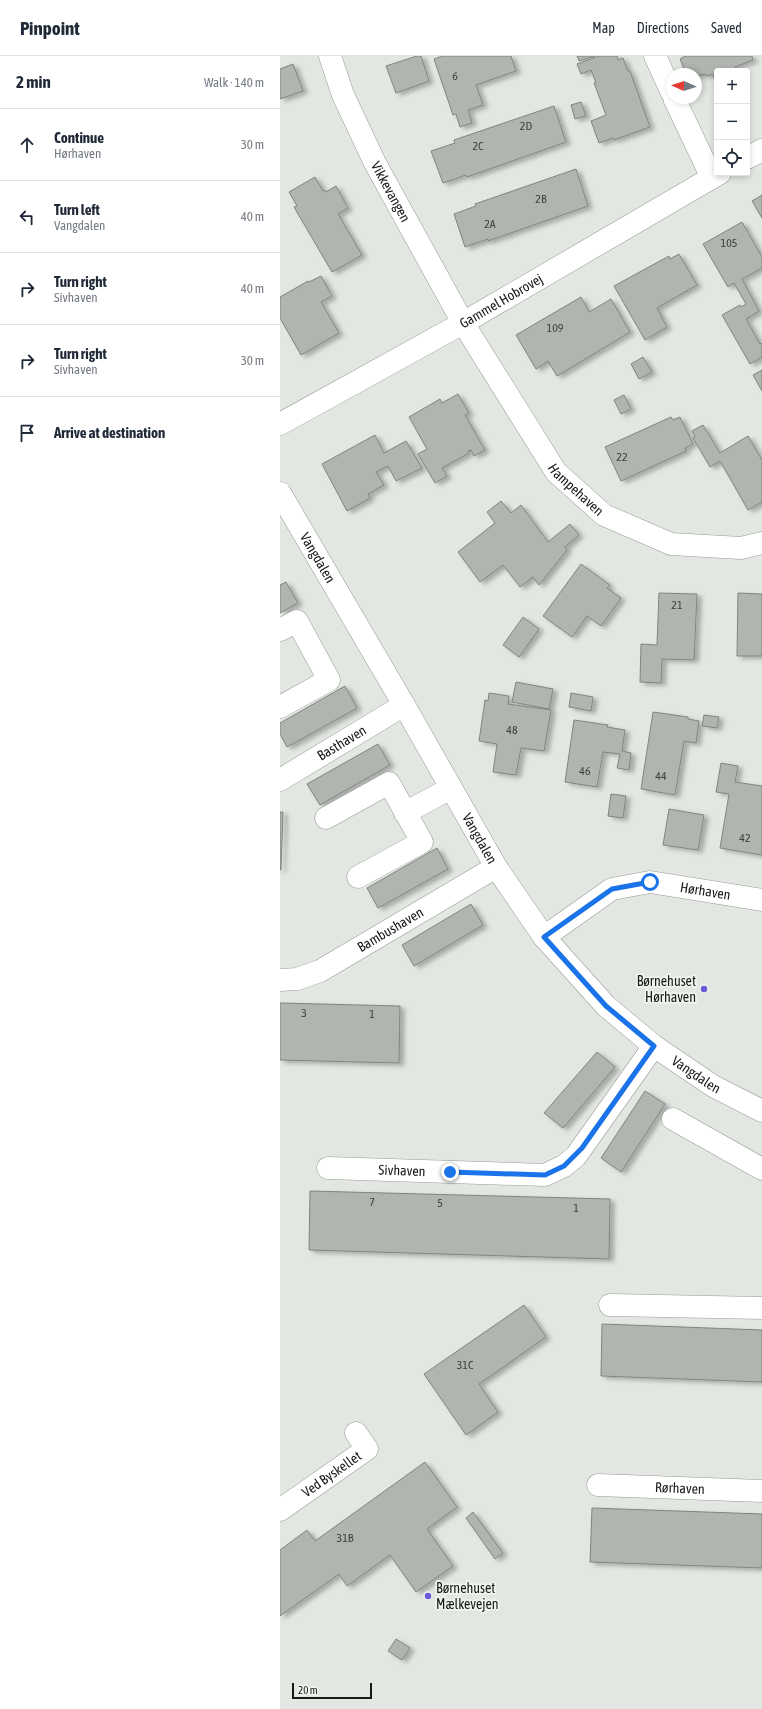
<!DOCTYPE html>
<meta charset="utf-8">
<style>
:root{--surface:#fff;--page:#f2f2f3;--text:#1f2937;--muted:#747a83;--line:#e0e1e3}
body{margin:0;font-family:"Asap Condensed",sans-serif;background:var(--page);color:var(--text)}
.controls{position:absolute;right:12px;top:12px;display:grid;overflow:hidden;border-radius:4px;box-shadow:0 2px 6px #0003}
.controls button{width:36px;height:36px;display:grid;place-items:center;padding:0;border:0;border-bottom:1px solid var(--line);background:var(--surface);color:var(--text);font:20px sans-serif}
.compass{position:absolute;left:386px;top:12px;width:36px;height:36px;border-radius:50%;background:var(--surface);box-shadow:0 2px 6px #0003;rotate:273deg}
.scale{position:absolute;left:12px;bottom:10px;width:80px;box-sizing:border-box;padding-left:4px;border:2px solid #181a18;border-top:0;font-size:11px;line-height:14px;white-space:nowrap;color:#181a18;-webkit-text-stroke:3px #f0f5ef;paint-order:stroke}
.stop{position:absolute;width:12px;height:12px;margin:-9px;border:3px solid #1a73e8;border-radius:50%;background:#fff}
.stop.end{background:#1a73e8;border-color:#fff;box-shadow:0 1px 4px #0008}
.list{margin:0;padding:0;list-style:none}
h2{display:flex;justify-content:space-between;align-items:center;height:52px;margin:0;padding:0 16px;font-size:17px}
h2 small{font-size:13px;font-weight:400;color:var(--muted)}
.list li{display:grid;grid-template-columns:26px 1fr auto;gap:12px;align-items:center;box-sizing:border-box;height:72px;padding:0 16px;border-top:1px solid var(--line)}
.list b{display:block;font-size:15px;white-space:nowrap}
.list p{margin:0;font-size:13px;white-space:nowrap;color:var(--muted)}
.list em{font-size:13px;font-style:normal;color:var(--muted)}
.icon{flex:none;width:22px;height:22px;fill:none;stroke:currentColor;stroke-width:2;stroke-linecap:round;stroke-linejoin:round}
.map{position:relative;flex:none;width:482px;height:1653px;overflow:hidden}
header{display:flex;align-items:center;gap:24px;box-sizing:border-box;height:56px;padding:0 20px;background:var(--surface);border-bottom:1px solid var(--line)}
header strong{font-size:19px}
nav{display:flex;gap:22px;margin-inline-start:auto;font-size:14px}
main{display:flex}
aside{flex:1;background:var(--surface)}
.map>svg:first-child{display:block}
.building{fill:#b0b5af;stroke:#808580;filter:url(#shadow)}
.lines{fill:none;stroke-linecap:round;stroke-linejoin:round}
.minor-casing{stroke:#979b96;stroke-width:23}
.minor{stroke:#fff;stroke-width:22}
.route{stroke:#1a73e8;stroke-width:5}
.poi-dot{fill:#685cd6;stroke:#f0f5ef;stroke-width:1.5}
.labels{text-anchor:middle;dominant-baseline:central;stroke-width:3.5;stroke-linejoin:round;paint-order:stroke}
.number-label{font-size:12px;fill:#3e413e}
.street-label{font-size:14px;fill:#181a18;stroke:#f0f5ef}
.poi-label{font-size:14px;fill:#181a18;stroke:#f0f5ef;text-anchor:end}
</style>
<header>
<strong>Pinpoint</strong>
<nav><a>Map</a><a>Directions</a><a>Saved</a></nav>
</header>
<main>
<aside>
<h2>2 min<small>Walk · 140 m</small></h2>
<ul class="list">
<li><svg class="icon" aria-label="ahead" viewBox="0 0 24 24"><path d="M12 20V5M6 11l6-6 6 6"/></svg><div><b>Continue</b><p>Hørhaven</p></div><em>30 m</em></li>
<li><svg class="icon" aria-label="left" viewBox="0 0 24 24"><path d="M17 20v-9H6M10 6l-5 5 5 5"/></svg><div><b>Turn left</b><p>Vangdalen</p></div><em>40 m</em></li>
<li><svg class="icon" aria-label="right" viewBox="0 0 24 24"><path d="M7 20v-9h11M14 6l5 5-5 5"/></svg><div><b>Turn right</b><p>Sivhaven</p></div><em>40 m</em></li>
<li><svg class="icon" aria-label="right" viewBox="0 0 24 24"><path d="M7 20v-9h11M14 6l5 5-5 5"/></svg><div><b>Turn right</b><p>Sivhaven</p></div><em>30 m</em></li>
<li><svg class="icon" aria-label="arrive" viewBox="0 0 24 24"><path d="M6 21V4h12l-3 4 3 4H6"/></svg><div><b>Arrive at destination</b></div></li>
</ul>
</aside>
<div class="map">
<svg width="482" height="1653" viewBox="0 0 482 1653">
<defs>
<filter id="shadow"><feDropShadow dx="4.5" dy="2.5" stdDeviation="2" flood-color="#0004"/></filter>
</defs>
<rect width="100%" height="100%" fill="#e3e7e2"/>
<g class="building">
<path d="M137,0h4l8,25 -33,12 -10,-27z"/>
<path d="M162,0h69l5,15 -40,14 7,20 -15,5 4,13 -12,4 -4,-13 -3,1 -19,-56z"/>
<path d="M297,0h18l-16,5z"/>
<path d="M319,0h18l1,4 5,-2 5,13h2l20,56 -36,13 -1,-2 -14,5 -8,-22 15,-6 -12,-32h2l-5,-13 -10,4 -4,-10z"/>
<path d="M405,0h67l1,4 -18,7 1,3 -3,1h-16v6l-3,1 -1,-4 -6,2 -1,-2 -10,2v-2h-10l-6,-15z"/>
<path d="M13,8l10,27 -23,8v-30z"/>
<path d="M301,46l5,14 -11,3 -4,-14z"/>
<path d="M274,50l12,36 -99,35 -1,-2 -23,8 -12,-32 24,-8 -1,-3z"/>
<path d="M296,113l12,37 -100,35v-2l-23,8 -11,-33 22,-8 -1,-2z"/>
<path d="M35,121l8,14 2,-1 1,2 10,-6 12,22 -10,6 24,41 -30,17 -38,-65 3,-1 -8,-14z"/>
<path d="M482,139v23l-10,-17z"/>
<path d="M462,166l20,35v11l-20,11 17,32 -13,8 14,25 2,-1v14l-12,7 -28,-49 18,-10 1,2 5,-3 -12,-21 -6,4 -25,-43z"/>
<path d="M399,198l18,31 -40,23 10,19 -22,13 -31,-54 55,-30 1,3z"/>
<path d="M41,220l11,20 -11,6 18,31 -38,22 -21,-37v-21l28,-16 1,1z"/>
<path d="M301,241l8,15 22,-13 19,33 -73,44 -9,-15 -12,8 -20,-34z"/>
<path d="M363,301l9,15 -13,7 -8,-15z"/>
<path d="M482,314v21l-9,-16z"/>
<path d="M178,338l11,19 -4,2 20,35 -11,6 -3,-6 -3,1 1,2 -27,15 5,8 -12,7 -17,-29 9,-5 -18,-32 31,-18 2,4z"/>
<path d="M344,339l7,14 -10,5 -7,-14z"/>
<path d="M391,361l2,3 7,-3 13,27 -8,4 1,3 -65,30 -16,-34z"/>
<path d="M423,369l17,28 28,-17 14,24v42l-14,8 -28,-49 -10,6 -17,-29 2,-1 -3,-6z"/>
<path d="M95,379l9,18 22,-12 16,27 -26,13 -8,-15 -12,6 8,13 -16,9 2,4 -23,13 -25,-47z"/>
<path d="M221,445l10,12 10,-8 27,37 22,-18 9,11 -14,12 2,3 -28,35 -6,-8 -13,10 -17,-22 -23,17 -22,-30 37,-29 -8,-11z"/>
<path d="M301,508l29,21 -3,3 14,10 -20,28 -14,-10 -15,21 -29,-21z"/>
<path d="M6,526l12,21 -18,10v-28z"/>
<path d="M379,537l38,1 -3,66 -32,-1 -1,24 -21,-1 1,-38 16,1z"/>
<path d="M458,537l24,1v62h-25z"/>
<path d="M243,561l16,12 -20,28 -16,-12z"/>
<path d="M236,626l37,7 -4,20 -37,-7z"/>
<path d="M65,630l12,22 -70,39 -7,-13v-11z"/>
<path d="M209,637l20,3 -1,8 43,6 -7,41 -23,-3 -5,27 -23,-3 4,-28 -18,-3 6,-41 3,1z"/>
<path d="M291,637l22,4 -2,14 -22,-4z"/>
<path d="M373,656l35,5v2l11,2 -3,22 -12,-2 -9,54 -34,-6z"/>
<path d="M424,659l15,2 -2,11 -15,-2z"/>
<path d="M294,664l34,5 -1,2 18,3 -3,21 9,2 -2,17 -12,-2 3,-14 -17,-2 -6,35 -32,-5z"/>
<path d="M98,688l12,21 -70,40 -13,-21z"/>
<path d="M441,707l17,3 -3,16 27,4v69l-42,-7 9,-54 -13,-2z"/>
<path d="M331,738l15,2 -3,22 -15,-2z"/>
<path d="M389,753l35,6 -6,35 -35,-5z"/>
<path d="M0,756h3l-2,58h-1z"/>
<path d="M157,792l11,21 -70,39 -11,-20z"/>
<path d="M191,848l12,21 -69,41 -12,-21z"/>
<path d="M0,947l120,3 -1,57 -119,-3z"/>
<path d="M317,996l18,15 -52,61 -19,-15z"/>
<path d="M365,1035l20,13 -44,68 -20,-14z"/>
<path d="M30,1135l300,8 -1,60 -300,-9z"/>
<path d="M244,1249l22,32 -67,47 19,28 -32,23 -42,-61z"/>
<path d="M322,1268l160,6v52l-161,-6z"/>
<path d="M145,1406l32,45 -30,22 26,37 -37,26 -26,-37 -43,31 -8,-12 -59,42v-66l27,-20 8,11z"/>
<path d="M312,1452l170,6v54l-172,-6z"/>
<path d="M193,1456l30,41 -8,6 -29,-41z"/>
<path d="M116,1583l14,9 -8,12 -14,-9z"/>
</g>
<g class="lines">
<g class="minor-casing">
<g id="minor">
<path id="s1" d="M50,0l13,39 32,68 88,160 93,149 48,43 67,29 70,4 21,-5"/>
<path d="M375,0l17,37"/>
<path d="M394,42l38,80"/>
<path d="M467,102l15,-8"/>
<path id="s2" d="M0,368l183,-101 257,-150"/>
<path id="s3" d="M0,437l124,212 92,162 48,70 62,69 48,40 59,40 49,25"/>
<path d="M0,574l17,-9 32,59 -49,27"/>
<path id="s4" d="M0,724l124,-75"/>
<path d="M125,757l46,-25"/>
<path d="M46,762l63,-35 33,59 -64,35"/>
<path id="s5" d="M264,881l68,-48 38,-7 112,18"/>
<path id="s6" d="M0,924l17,-1 23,-8 176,-104"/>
<path d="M393,1063l89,50"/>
<path id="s7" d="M48,1112l217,7 19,-9 12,-10 78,-110"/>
<path d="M330,1249l152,3"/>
<path id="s8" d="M318,1429l164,6"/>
<path id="s9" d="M0,1454l87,-61 -11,-16"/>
</g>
</g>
<use href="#minor" class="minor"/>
</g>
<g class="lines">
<path class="route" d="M170,1116l95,3 19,-9 18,-18 72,-102 -48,-40 -62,-69 68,-48 38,-7"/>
</g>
<g class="poi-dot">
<circle cx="424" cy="933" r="4"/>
<circle cx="148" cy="1540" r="4"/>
</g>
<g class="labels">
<g class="number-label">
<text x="175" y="20">6</text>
<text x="246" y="70">2D</text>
<text x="198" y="90">2C</text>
<text x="261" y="143">2B</text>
<text x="210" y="168">2A</text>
<text x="449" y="187">105</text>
<text x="275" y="272">109</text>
<text x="342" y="401">22</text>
<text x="397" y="549">21</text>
<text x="232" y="674">48</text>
<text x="305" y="715">46</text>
<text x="381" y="720">44</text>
<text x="465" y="782">42</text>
<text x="24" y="957">3</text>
<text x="92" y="958">1</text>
<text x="92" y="1146">7</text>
<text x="160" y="1147">5</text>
<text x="296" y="1152">1</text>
<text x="185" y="1309">31C</text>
<text x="65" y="1482">31B</text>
</g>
<g class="street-label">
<text stroke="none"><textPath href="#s1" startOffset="149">Vikkevangen</textPath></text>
<text stroke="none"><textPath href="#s2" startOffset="253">Gammel Hobrovej</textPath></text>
<text stroke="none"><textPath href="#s1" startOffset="501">Hampehaven</textPath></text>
<text stroke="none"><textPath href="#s3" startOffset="75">Vangdalen</textPath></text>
<text stroke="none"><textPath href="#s4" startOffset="72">Basthaven</textPath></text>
<text stroke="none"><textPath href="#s3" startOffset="399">Vangdalen</textPath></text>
<text stroke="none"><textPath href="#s5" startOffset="178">Hørhaven</textPath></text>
<text stroke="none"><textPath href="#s6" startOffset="123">Bambushaven</textPath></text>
<text stroke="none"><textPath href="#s3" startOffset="723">Vangdalen</textPath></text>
<text stroke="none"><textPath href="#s7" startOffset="74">Sivhaven</textPath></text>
<text stroke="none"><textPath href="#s9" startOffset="63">Ved Byskellet</textPath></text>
<text stroke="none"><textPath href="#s8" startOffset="82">Rørhaven</textPath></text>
</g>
<g class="poi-label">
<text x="416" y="925">Børnehuset<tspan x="416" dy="16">Hørhaven</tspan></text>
<text x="156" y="1532" text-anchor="start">Børnehuset<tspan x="156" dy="16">Mælkevejen</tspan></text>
</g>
</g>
</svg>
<div class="controls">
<button>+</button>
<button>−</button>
<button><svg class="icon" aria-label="locate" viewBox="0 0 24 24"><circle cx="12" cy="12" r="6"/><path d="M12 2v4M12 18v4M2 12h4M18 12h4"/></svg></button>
</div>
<svg class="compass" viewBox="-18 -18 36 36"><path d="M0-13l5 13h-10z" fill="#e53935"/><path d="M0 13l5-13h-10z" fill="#747a83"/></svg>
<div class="scale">20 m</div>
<div class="stop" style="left:370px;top:826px"></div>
<div class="stop end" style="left:170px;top:1116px"></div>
</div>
</main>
